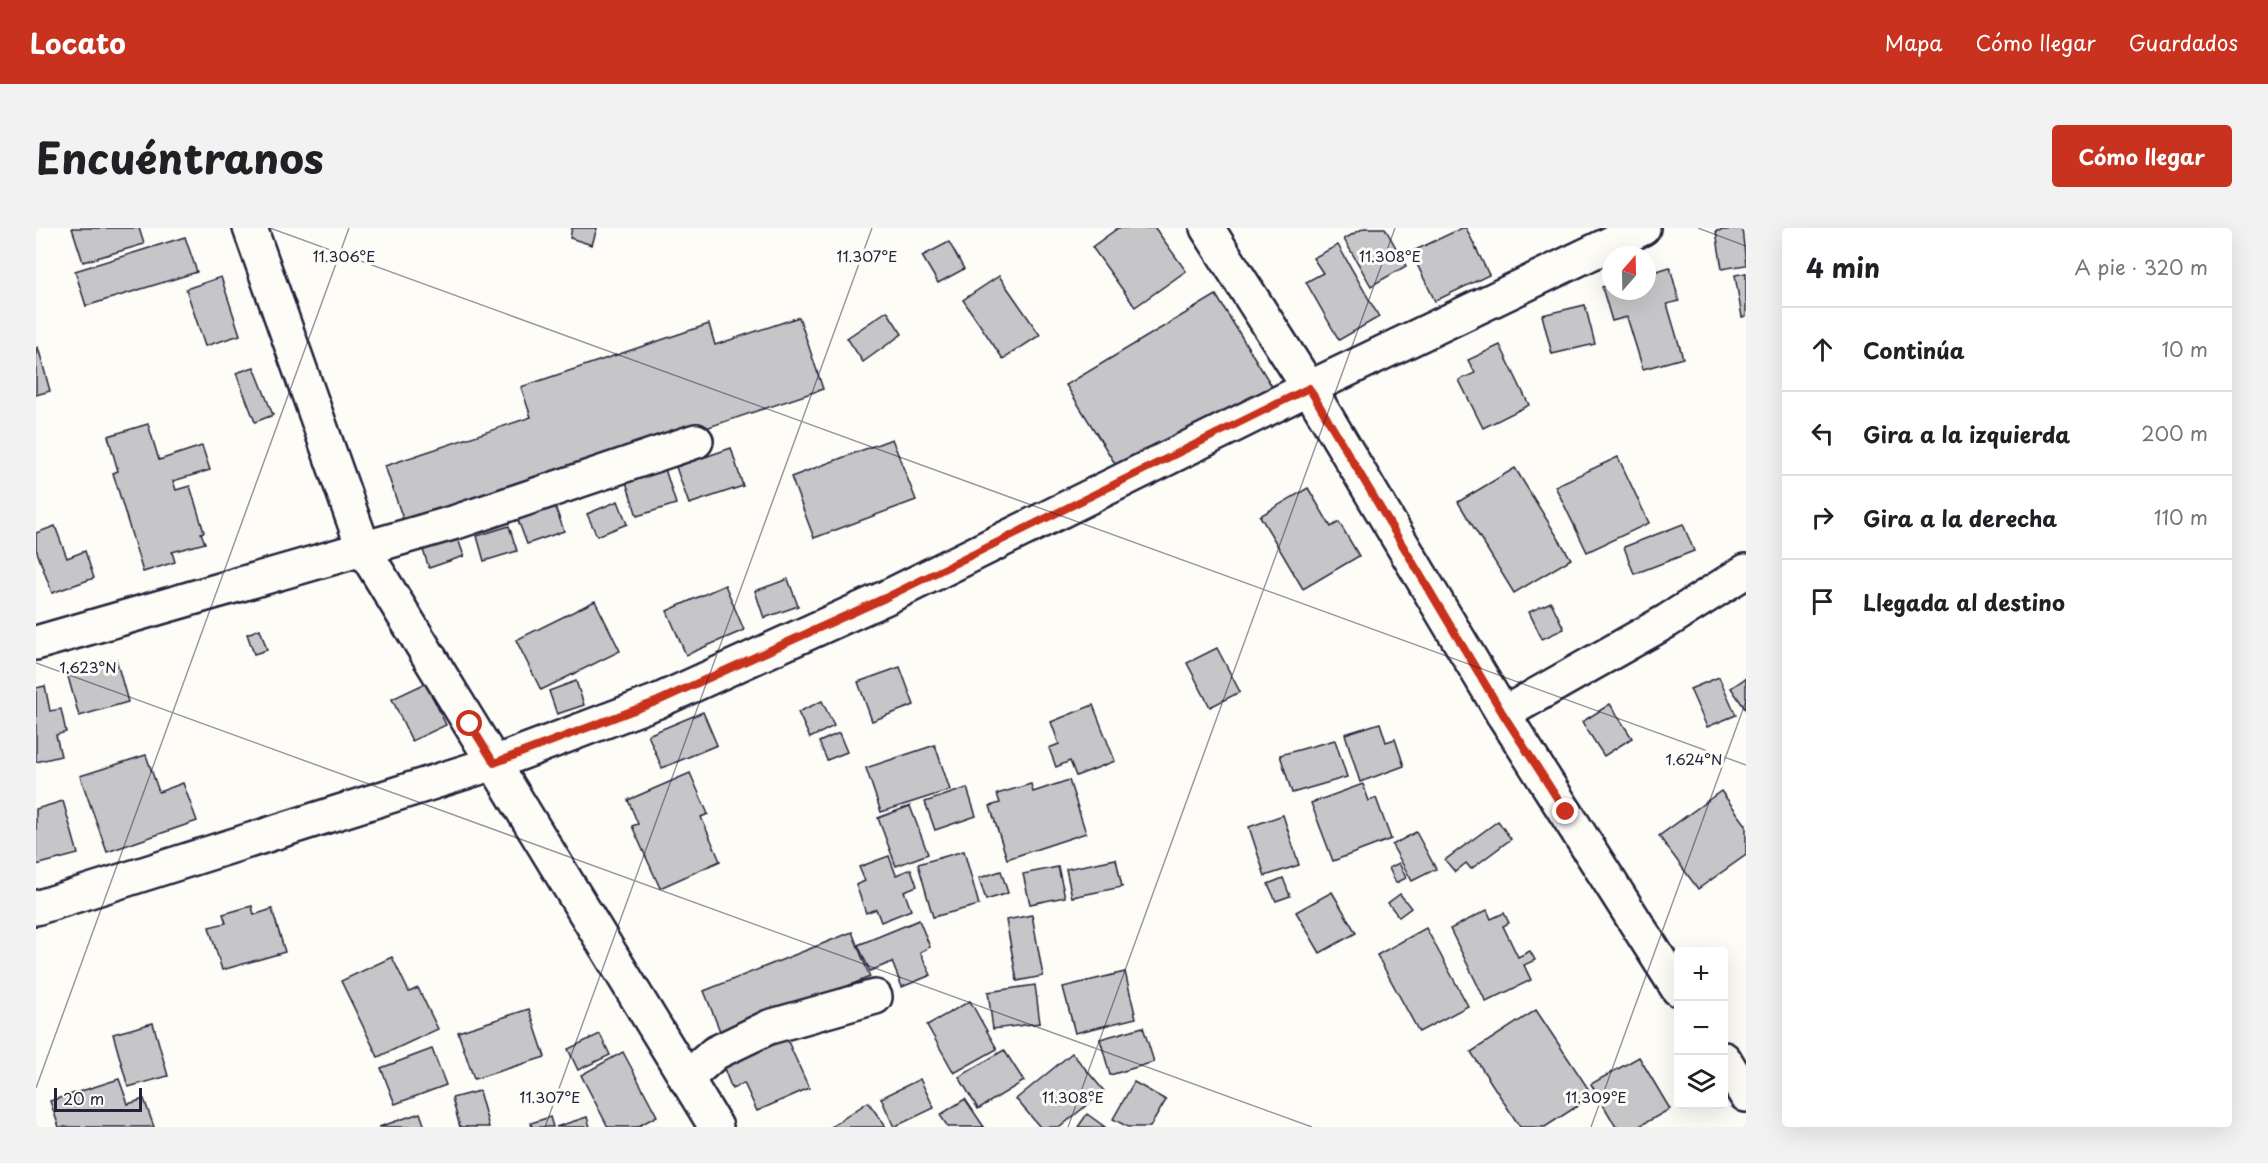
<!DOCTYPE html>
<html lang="es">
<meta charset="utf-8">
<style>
:root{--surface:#fff;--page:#f2f2f2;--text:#202124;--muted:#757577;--line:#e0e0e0;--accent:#c8321e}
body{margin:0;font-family:"Playpen Sans",sans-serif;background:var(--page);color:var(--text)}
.controls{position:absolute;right:18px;bottom:18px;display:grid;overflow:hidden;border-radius:6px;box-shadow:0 6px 24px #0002}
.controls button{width:54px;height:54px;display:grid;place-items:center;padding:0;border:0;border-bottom:2px solid var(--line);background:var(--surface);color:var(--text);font:30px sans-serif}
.compass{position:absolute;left:1566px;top:18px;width:54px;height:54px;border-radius:50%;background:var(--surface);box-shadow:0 6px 24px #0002;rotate:20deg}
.scale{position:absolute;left:18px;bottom:15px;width:88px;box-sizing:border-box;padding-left:6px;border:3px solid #22223b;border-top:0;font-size:16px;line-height:21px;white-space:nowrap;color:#22223b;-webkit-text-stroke:4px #fdfcf7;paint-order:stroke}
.stop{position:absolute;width:18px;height:18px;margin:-14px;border:4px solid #c8321e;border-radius:50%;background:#fff}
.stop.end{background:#c8321e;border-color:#fff;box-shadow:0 2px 6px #0008}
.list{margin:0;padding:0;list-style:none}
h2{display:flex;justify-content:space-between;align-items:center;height:78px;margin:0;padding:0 24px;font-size:26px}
h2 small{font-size:20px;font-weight:400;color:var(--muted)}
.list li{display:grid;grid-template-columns:39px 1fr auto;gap:18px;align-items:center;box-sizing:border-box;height:84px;padding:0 24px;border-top:2px solid var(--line)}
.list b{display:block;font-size:22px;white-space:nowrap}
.list em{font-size:20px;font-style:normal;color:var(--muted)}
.icon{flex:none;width:33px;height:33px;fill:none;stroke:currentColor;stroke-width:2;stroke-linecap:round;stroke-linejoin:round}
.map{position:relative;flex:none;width:1710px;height:899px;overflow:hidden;border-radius:6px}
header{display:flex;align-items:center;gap:36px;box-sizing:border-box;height:84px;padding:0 30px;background:var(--accent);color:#fff}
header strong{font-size:28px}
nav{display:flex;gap:33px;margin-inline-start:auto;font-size:21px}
.intro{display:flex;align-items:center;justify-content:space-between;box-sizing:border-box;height:144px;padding:0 36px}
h1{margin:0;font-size:42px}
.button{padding:15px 27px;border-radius:6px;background:var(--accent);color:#fff;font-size:21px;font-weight:700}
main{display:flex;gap:36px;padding:0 36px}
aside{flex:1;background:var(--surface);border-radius:6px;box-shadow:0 6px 24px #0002}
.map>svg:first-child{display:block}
.building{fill:#c6c6c8;stroke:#22223b;stroke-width:1.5}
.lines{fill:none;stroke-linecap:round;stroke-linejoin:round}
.minor-casing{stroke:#22223b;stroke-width:38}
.minor{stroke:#fdfcf7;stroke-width:33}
.route{stroke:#c8321e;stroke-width:8}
.ticks{fill:none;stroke:#22223b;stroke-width:1.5;stroke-opacity:0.45}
.ticks-label{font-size:15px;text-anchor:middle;fill:#22223b;stroke:#fdfcf7;stroke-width:6;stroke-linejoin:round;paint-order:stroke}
</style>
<header>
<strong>Locato</strong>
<nav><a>Mapa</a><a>Cómo llegar</a><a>Guardados</a></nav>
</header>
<div class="intro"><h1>Encuéntranos</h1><a class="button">Cómo llegar</a></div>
<main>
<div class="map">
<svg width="1710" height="899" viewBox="0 0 1710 899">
<rect width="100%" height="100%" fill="#fdfcf7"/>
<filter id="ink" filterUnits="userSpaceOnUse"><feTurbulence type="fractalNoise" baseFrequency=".0167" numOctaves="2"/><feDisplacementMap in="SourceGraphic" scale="12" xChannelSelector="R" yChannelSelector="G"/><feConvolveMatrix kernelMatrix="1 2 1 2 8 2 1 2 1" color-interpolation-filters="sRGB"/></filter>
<g filter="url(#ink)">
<g class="building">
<path d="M36,0h67l5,16 -61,18z"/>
<path d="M536,0h25l-5,17 -22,-7z"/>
<path d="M1082,0h37l31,43 -51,36 -43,-60z"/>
<path d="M1328,0h21l21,38 -35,20 -27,-47z"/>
<path d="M1426,0h4l23,47 -54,26 -24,-49z"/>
<path d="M1706,0l4,37 -24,4 -6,-38z"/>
<path d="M149,9l12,35 -111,34 -11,-35z"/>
<path d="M913,14l15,27 -26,14 -16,-27z"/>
<path d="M1302,17l41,72 -40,23 -33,-58 17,-9 -10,-15z"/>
<path d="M1634,39l9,34 -12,3 16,54 -40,11 -16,-52 -15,4 -10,-34 9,-3v7h36v-17z"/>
<path d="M1710,45v43l-4,1 -7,-42z"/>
<path d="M963,48l41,59 -37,24 -40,-59z"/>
<path d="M185,49l19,58 -35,11 -19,-57z"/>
<path d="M1180,67l57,93 -149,90 -58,-93z"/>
<path d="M1549,77l10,39 -43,10 -10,-39z"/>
<path d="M851,83l15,23 -39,28 -16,-24z"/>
<path d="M763,89l24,72 -417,139 -21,-62 146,-49 -10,-30 188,-63 6,21z"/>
<path d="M1464,117l29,60 -46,23 -24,-48 16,-7 -7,-13z"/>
<path d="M2,119l12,44 -14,4v-47z"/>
<path d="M218,139l19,48 -18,7 -19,-49z"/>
<path d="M112,196l11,36 43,-14 8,24 -37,11 3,9 14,-4 14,46 -3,1 4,10 -33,9 3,10 -32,10 -30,-99 5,-2 -10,-35z"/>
<path d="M856,211l24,61 -102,38 -23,-61z"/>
<path d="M695,220l12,38 -54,18 -13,-37z"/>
<path d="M1582,229l31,66 -62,29 -32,-66z"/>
<path d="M1479,240l56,91 -57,34 -56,-91z"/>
<path d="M629,241l11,35 -39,12 -11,-34z"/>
<path d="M1272,260l23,39 8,-5 20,34 -56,33 -43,-73z"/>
<path d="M582,273l9,23 -30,12 -10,-22z"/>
<path d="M519,278l9,25 -37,13 -9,-24z"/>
<path d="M1647,296l11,27 -60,23 -10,-27z"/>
<path d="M19,298l12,32 18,-7 9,27 -42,15 -16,-44v-16z"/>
<path d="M473,298l8,25 -33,10 -7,-25z"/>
<path d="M422,311l6,17 -35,12 -6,-18z"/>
<path d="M752,351l10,27 -34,12 -9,-27z"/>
<path d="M689,357l19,45 -58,25 -19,-44z"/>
<path d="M559,373l25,50 -79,39 -25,-50z"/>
<path d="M1515,374l13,27 -22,10 -13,-27z"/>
<path d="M224,401l7,21 -13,4 -7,-20z"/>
<path d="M1181,420l23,44 -30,15 -23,-44z"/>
<path d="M80,431l12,43 -49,14 -12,-43z"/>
<path d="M864,439l14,38 -42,16 -14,-39z"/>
<path d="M1683,449l17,38 -29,12 -17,-38z"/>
<path d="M1710,450v32l-15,-22z"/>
<path d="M540,453l8,24 -27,9 -8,-23z"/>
<path d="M390,455l20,42 -34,16 -20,-42z"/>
<path d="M9,458l5,25 11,-2 5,23 -10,3 5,21 -25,6v-74z"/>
<path d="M786,473l12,25 -24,12 -12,-26z"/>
<path d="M1574,476l22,34 -28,18 -22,-34z"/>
<path d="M1057,477l22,56 -39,15 -6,-15 -14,6 -7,-19 10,-4 -8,-22z"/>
<path d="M667,484l14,33 -55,23 -14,-33z"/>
<path d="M1344,495l6,19 9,-3 9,27 -44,16 -15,-48z"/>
<path d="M803,505l8,19 -20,8 -8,-18z"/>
<path d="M1299,512l12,37 -55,16 -12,-38z"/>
<path d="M899,517l15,45 -69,22 -15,-44z"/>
<path d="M110,527l13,37 24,-9 14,38 -90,31 -27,-76z"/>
<path d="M654,545l18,41 -7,3 19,44 -60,27 -28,-62 6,-2 -10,-24z"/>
<path d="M1033,552l17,53 -79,26 -17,-53 10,-3 -3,-9 34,-10 2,8z"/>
<path d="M1327,556l6,17 7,-3 15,41 -58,22 -22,-58z"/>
<path d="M931,560l9,28 -41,14 -10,-28z"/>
<path d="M1685,563l25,34v30l-48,34 -39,-53z"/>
<path d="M27,573l15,53 -42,11v-56z"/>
<path d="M874,578l18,48 -32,12 -18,-48z"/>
<path d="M1247,587l16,50 -34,11 -16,-49z"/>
<path d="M1462,593l13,18 -40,30 -5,-6 -11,9 -10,-12z"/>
<path d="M1380,604l20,37 -24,12 -20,-36z"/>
<path d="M928,623l15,54 -46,12 -15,-53z"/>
<path d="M853,628l7,19 15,-6 6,17 -13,5 7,19 -30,12 -5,-13 -10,4 -10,-28 9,-4 -6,-14z"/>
<path d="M1080,631l6,28 -50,10 -6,-28z"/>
<path d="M1363,635l7,15 -10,5 -7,-15z"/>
<path d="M1022,639l7,30 -35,7 -7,-30z"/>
<path d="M965,643l7,22 -22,7 -7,-22z"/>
<path d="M1247,650l7,18 -14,5 -8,-17z"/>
<path d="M1296,664l24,41 -36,20 -24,-41z"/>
<path d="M1364,666l11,14 -12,9 -11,-14z"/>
<path d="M216,678l2,9 18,-6 13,43 -63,18 -13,-43 17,-4 -3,-9z"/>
<path d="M1451,682l4,9 13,-6 5,10 -6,3 15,31 12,-6 5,9 -11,5 7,15 -45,22 -36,-73z"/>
<path d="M996,687l11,61 -26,5 -11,-61z"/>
<path d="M883,692l11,27 -10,5 11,23 -29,12 -10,-25 -22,9 -12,-26z"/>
<path d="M1390,700l42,78 -49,26 -42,-77z"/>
<path d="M816,704l18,45 -148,59 -18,-45z"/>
<path d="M356,729l17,35 9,-4 20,41 -60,28 -37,-76z"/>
<path d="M1089,744l11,46 -61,15 -12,-46z"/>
<path d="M999,757l5,38 -47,6 -5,-37z"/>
<path d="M934,773l27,48 -43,24 -27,-48z"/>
<path d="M493,781l16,48 -71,22 -16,-47z"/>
<path d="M1500,782l57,86 -48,31h-25l-49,-75z"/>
<path d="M117,795l15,53 -40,11 -15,-53z"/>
<path d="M1107,799l11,35 -44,13 -10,-36z"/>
<path d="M564,806l10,21 -32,15 -10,-21z"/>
<path d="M749,807l24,53 -52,23 -13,-28 -12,6 -9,-23z"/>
<path d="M396,821l14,36 -51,19 -14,-36z"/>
<path d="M968,822l20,31 -46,28 -19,-32z"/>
<path d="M587,824l34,64 -20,11h-29l-27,-52z"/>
<path d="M1036,825l32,38 -44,36h-20l-24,-28z"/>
<path d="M1603,829l31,52 -32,18h-22l-25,-43z"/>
<path d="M83,851l9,25 16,-5 10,28h-95l-9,-26z"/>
<path d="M884,851l14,29 -40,19 -13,-29z"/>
<path d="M1098,854l32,18 -16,27h-22l-15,-8z"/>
<path d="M443,863l10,36h-29l-8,-29z"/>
<path d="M929,871l19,28h-36l-8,-12z"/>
<path d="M832,874l18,25h-55z"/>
<path d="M384,885l5,14h-46z"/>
<path d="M1051,886l18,13h-27z"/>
<path d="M514,889l3,10h-21l-1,-4z"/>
<path d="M551,889l3,10h-34z"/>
</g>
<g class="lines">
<g class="minor-casing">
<g id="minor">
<path d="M214,0l114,322 352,577"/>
<path d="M1171,0l102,160 194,326 175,275"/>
<path d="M0,415l420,-121 240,-81"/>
<path d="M1467,486l164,-93 79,-50"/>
<path d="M0,680l458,-145 164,-62 227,-103 424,-210 334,-160"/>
<path d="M1688,831l22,36"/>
<path d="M650,851l29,-26 54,-26 106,-30"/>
</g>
</g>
<use href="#minor" class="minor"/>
</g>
</g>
<g class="lines" filter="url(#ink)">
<path class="route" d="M434,496l24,39 164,-62 227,-103 424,-210 194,326 63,98"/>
</g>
<path class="ticks" d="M234,0l1476,537M1662,0l48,18M0,435l1276,464M0,860l313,-860M509,899l327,-899M1032,899l327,-899M1555,899l155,-426"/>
<g class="ticks-label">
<text x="308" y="34">11.306°E</text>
<text x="831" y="34">11.307°E</text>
<text x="1354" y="34">11.308°E</text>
<text x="52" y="445">1.623°N</text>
<text x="1658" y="537">1.624°N</text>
<text x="514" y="875">11.307°E</text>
<text x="1037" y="875">11.308°E</text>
<text x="1560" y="875">11.309°E</text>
</g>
</svg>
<div class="controls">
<button>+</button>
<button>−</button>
<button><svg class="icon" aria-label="layers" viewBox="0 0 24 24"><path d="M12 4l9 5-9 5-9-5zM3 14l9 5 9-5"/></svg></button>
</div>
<svg class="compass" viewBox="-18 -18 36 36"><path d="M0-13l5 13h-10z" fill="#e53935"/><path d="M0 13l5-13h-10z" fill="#757577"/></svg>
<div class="scale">20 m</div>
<div class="stop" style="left:434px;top:496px"></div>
<div class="stop end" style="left:1530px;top:584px"></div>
</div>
<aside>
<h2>4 min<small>A pie · 320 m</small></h2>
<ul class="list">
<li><svg class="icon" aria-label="ahead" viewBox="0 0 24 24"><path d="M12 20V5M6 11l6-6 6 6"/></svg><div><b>Continúa</b></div><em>10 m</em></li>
<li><svg class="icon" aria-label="left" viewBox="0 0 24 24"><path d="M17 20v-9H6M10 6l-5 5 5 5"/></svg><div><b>Gira a la izquierda</b></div><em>200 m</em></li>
<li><svg class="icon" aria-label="right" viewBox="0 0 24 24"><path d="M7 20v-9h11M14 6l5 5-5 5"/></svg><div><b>Gira a la derecha</b></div><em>110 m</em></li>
<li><svg class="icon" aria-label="arrive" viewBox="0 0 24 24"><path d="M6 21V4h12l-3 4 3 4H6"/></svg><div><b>Llegada al destino</b></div></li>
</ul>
</aside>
</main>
